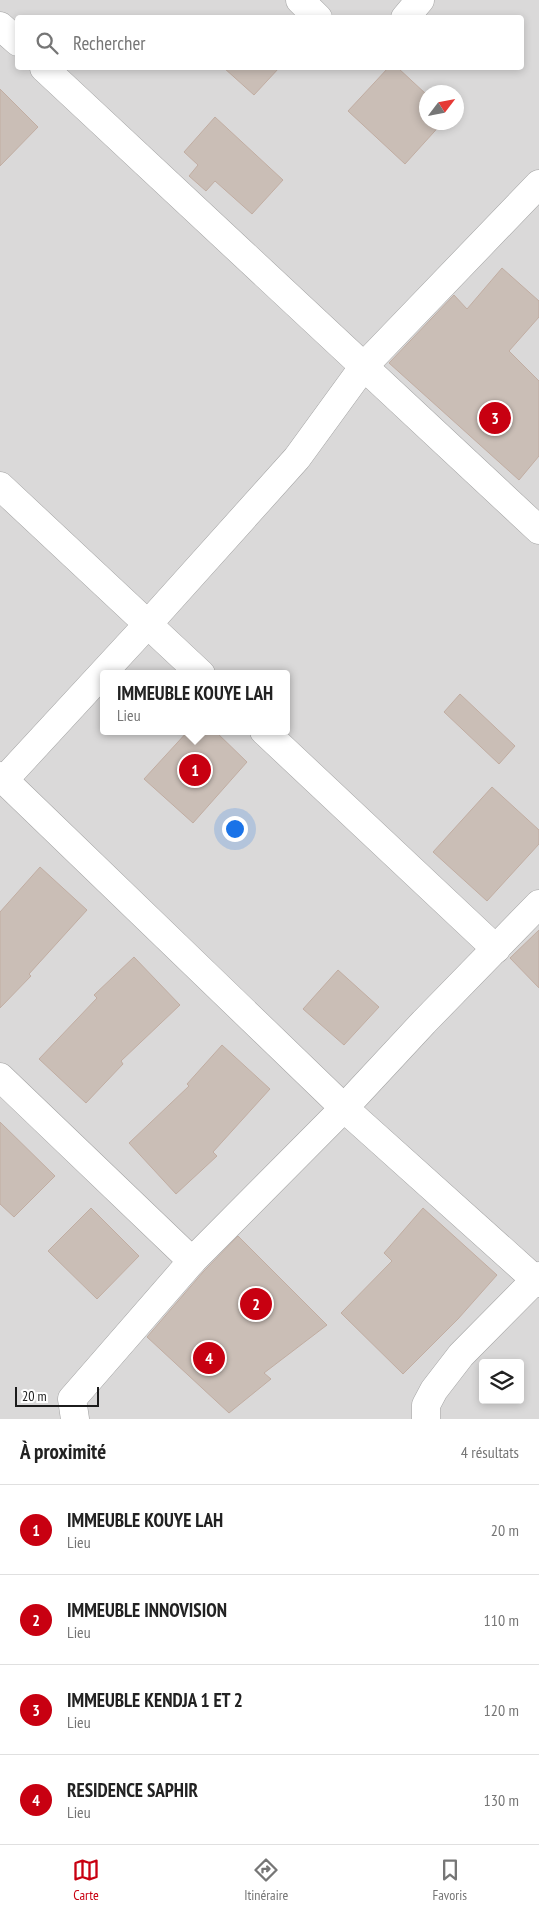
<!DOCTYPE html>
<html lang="fr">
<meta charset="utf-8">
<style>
:root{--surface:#fff;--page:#f2f2f2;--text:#222;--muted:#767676;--line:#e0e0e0;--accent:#c80011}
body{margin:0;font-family:"PT Sans Narrow",sans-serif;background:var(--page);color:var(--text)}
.controls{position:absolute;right:15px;bottom:15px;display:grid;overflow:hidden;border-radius:5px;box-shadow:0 2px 8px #0003}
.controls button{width:45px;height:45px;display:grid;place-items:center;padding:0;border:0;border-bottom:1px solid var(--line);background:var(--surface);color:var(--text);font:25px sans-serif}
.compass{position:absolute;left:419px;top:85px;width:45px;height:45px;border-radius:50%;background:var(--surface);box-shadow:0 2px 8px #0003;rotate:58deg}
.scale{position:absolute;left:15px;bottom:12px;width:84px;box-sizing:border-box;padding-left:5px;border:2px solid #1c1c1c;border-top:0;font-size:14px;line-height:18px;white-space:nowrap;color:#1c1c1c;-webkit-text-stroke:4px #fff;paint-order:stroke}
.you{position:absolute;left:234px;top:828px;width:18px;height:18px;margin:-12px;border:4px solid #fff;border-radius:50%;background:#1a73e8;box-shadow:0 0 0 8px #1a73e833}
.badge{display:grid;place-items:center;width:32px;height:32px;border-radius:50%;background:var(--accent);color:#fff;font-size:16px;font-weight:700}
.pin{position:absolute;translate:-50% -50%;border:2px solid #fff;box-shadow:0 1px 5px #0006}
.popup{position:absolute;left:100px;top:670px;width:190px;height:65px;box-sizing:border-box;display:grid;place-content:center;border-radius:5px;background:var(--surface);filter:drop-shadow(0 1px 4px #0005);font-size:16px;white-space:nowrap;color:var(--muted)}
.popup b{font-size:19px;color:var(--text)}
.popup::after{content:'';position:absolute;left:50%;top:100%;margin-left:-10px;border:10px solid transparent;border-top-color:var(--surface)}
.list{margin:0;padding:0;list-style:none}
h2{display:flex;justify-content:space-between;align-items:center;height:65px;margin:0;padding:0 20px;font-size:21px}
h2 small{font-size:16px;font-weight:400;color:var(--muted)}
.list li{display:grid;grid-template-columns:32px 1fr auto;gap:15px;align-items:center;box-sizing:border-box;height:90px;padding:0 20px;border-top:1px solid var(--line)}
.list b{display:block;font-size:19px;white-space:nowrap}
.list p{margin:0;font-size:16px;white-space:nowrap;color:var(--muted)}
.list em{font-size:16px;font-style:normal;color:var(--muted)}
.icon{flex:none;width:28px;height:28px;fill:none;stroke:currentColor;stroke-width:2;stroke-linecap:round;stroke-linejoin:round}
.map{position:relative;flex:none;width:539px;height:1419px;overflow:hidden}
.search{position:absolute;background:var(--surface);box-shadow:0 2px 8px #0003;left:15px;right:15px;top:15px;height:55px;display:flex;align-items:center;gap:12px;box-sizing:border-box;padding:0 18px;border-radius:5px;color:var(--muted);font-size:19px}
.sheet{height:425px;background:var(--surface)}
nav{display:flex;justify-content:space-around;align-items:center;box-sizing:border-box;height:70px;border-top:1px solid var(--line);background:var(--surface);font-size:14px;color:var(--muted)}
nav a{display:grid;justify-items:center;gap:2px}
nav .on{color:var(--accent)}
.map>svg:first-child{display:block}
.residential{fill:#dad9d9;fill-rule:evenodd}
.building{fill:#cabeb6;stroke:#c1ada2}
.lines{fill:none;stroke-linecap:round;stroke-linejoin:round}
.minor-casing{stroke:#a3a3a3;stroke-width:29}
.minor{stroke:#fff;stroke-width:28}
</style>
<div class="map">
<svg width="539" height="1419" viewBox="0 0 539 1419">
<rect width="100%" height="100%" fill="#eee8e0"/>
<path class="residential" d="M0,0h539v1419h-539zM18,18h504v50h-504zM426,92h30v30h-30zM104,674h182v57h-182zM483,1363h37v37h-37z"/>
<g class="building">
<path d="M224,68h55l-25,27z"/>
<path d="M388,68h10l28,26v28h17l-38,42 -57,-53z"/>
<path d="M0,89l38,38 -38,39z"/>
<path d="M215,117l68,63 -31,34 -37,-33 -9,10 -17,-15 9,-11 -14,-13z"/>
<path d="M502,268l37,33v16l-30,34 30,30v75l-20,24 -130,-117 65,-68 13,14z"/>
<path d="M460,694l55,52 -16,18 -55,-52z"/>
<path d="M188,731h27l32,31 -54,61 -49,-44z"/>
<path d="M492,787l47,43v14l-52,57 -54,-49z"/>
<path d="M40,867l47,43 -58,64 2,2 -31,32v-96z"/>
<path d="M539,930v58l-29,-30z"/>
<path d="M134,957l46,48 -59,56 2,3 -37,39 -47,-44 58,-61 -3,-3z"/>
<path d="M338,970l41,37 -35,38 -41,-36z"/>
<path d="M222,1045l48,44 -57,63 4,4 -41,38 -47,-51 60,-57 -2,-2z"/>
<path d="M0,1122l55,54 -41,41 -14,-13z"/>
<path d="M91,1208l48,48 -42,43 -49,-48z"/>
<path d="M423,1208l74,67 -39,44 -55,55 -62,-61 51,-52 -8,-8z"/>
<path d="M238,1236l89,89 -63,48 7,6 -42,34 -82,-76 56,-65z"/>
</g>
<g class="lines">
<g class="minor-casing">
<g id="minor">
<path d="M300,0l18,18"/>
<path d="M405,18l15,-18"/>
<path d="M0,26l18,16"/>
<path d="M44,68l495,462"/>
<path d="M0,486l201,188"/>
<path d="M264,731l232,218"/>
<path d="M0,776l344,332 195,175"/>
<path d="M4,780l144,-156 149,-166 67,-92 175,-182"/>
<path d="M0,1077l192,184"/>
<path d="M75,1419l-3,-20 120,-138 152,-153 80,-86 115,-118"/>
<path d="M426,1419v-14l8,-15 27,-35 78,-79"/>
</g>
</g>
<use href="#minor" class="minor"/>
</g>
</svg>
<div class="controls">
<button><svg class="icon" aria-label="layers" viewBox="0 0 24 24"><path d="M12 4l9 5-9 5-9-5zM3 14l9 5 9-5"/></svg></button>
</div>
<svg class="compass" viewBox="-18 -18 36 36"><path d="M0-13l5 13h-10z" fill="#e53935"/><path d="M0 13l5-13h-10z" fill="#767676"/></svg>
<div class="scale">20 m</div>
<div class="you"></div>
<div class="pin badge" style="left:195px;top:770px">1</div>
<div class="popup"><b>IMMEUBLE KOUYE LAH</b>Lieu</div>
<div class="pin badge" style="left:256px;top:1304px">2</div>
<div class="pin badge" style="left:495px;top:418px">3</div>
<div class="pin badge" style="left:209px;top:1358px">4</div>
<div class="search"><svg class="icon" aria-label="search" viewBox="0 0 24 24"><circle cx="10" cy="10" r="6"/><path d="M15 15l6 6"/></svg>Rechercher</div>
</div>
<section class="sheet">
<h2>À proximité<small>4 résultats</small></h2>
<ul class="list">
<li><span class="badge">1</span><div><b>IMMEUBLE KOUYE LAH</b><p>Lieu</p></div><em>20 m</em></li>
<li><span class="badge">2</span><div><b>IMMEUBLE INNOVISION</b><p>Lieu</p></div><em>110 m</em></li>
<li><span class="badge">3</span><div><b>IMMEUBLE KENDJA 1 ET 2</b><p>Lieu</p></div><em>120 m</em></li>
<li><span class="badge">4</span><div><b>RESIDENCE SAPHIR</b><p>Lieu</p></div><em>130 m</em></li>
</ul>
</section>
<nav>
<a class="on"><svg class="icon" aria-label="map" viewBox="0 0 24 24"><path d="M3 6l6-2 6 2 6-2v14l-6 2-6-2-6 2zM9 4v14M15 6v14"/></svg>Carte</a>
<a><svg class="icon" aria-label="directions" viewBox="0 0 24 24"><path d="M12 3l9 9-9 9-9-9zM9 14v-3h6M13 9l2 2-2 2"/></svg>Itinéraire</a>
<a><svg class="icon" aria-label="saved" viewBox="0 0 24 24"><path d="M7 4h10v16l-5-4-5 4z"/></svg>Favoris</a>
</nav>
